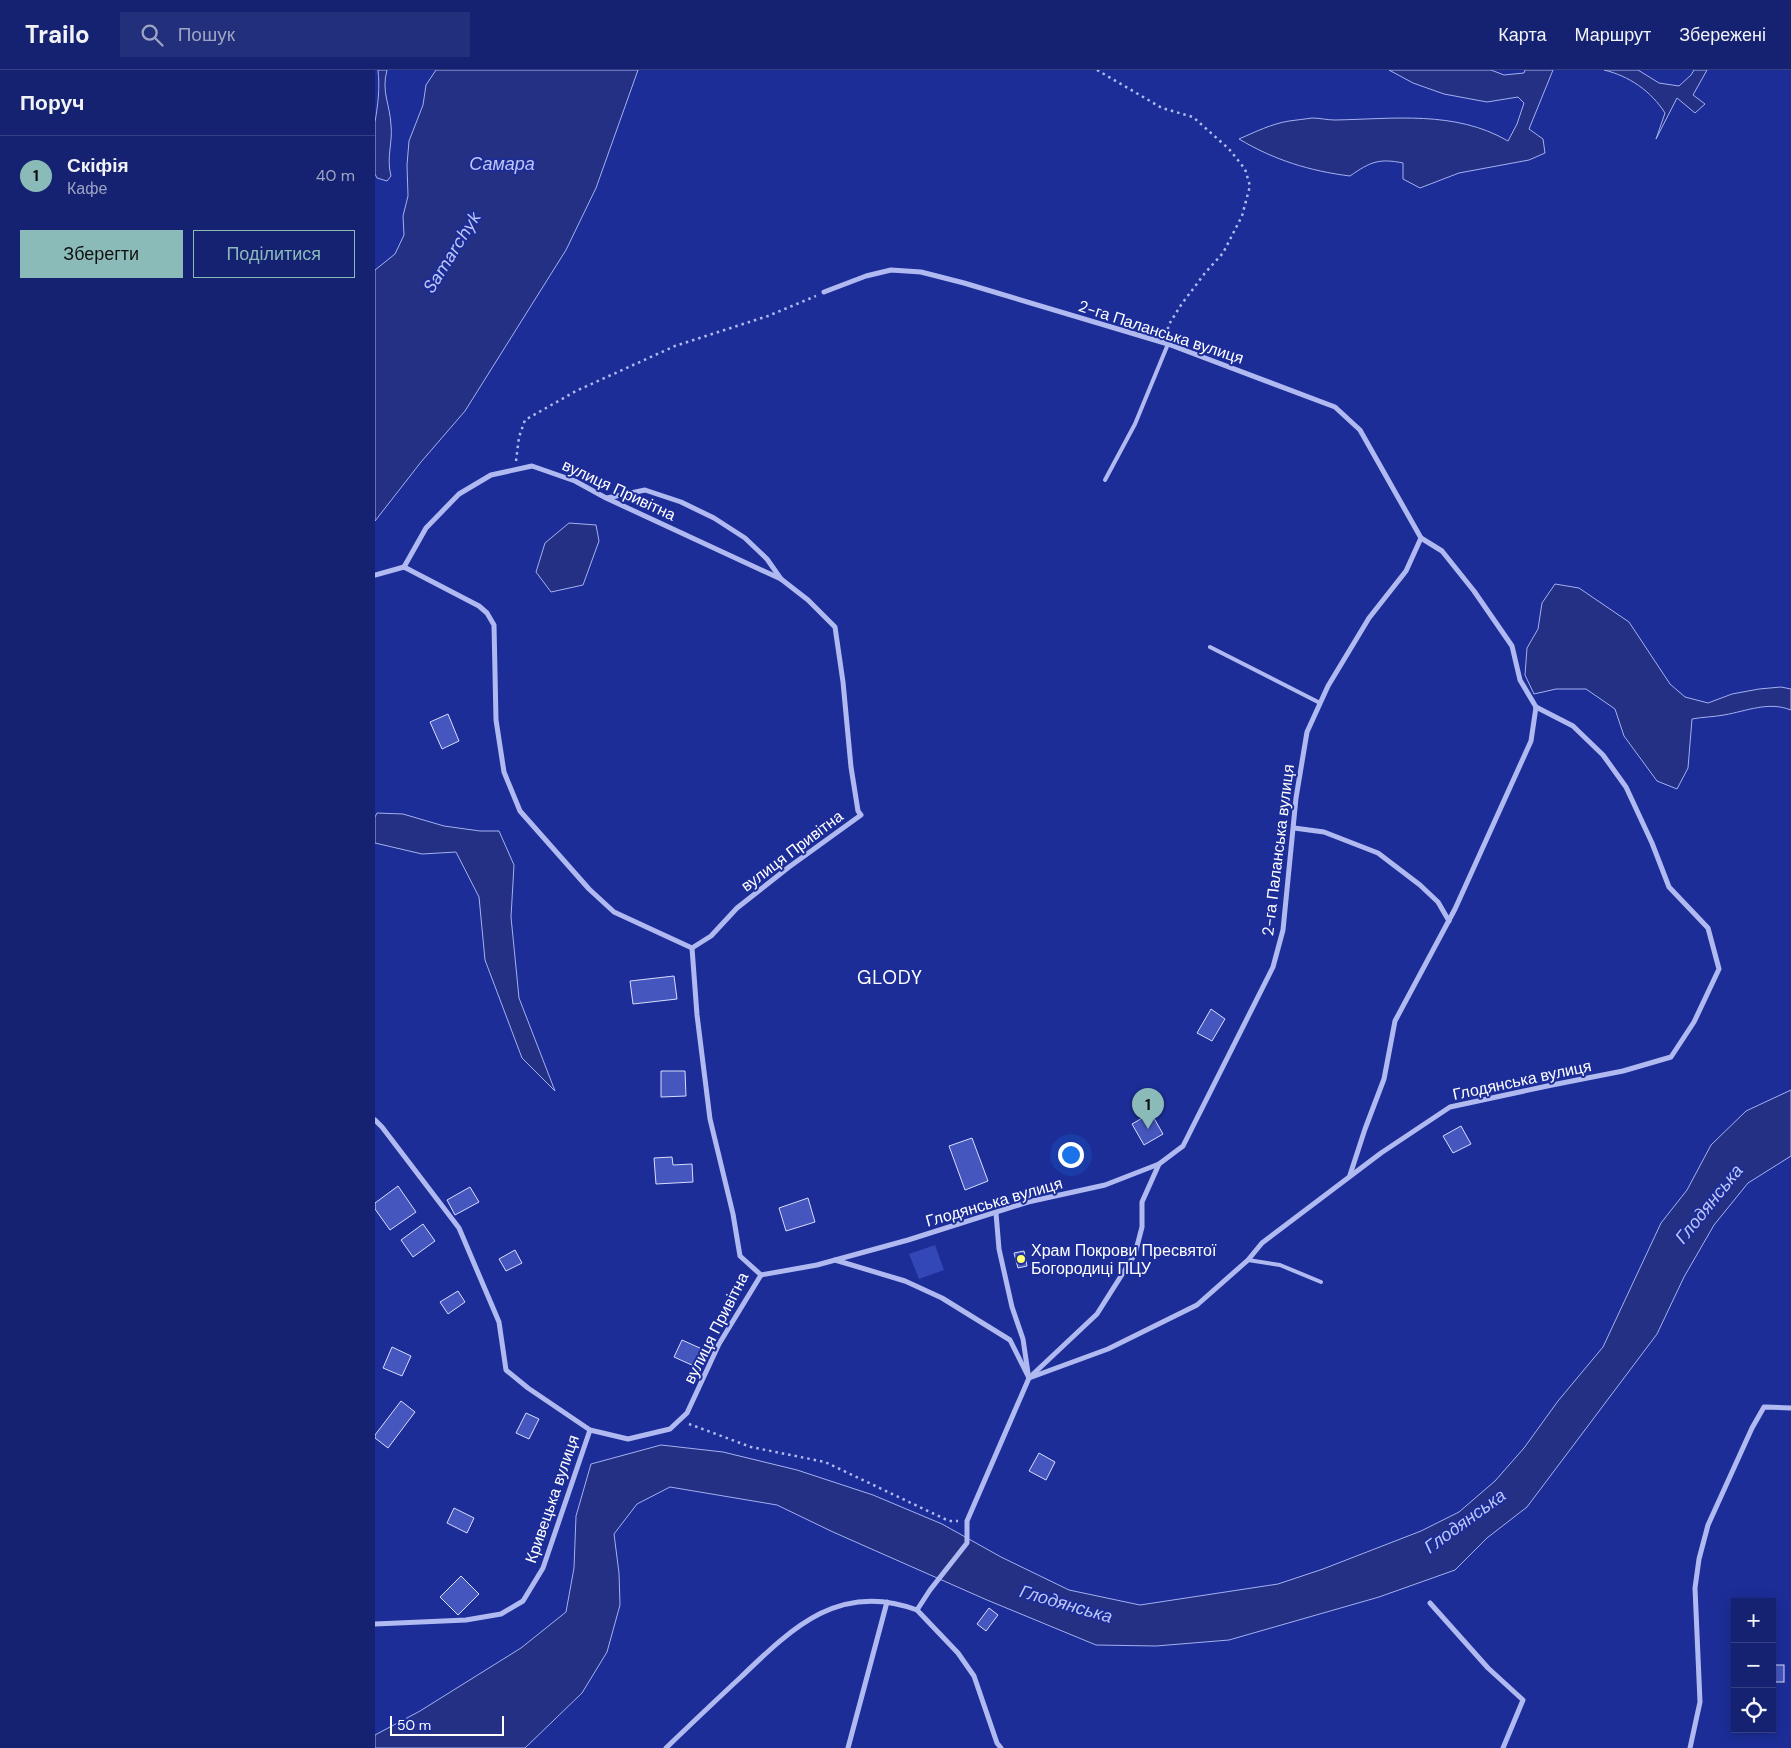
<!DOCTYPE html>
<html lang="uk">
<meta charset="utf-8">
<style>
:root{--surface:#152272;--page:#222f7a;--text:#f1f3f6;--muted:#9da4c4;--line:#343f84;--accent:#8bbbb9}
body{margin:0;font-family:"DM Sans",sans-serif;background:var(--page);color:var(--text)}
.controls{position:absolute;right:15px;bottom:15px;display:grid;overflow:hidden;border-radius:0px;box-shadow:0 2px 12px #0003}
.controls button{width:45px;height:45px;display:grid;place-items:center;padding:0;border:0;border-bottom:1px solid var(--line);background:var(--surface);color:var(--text);font:25px sans-serif}
.scale{position:absolute;left:15px;bottom:12px;width:114px;box-sizing:border-box;padding-left:5px;border:2px solid #fff;border-top:0;font-size:14px;line-height:18px;white-space:nowrap;color:#fff;-webkit-text-stroke:4px #1c2d98;paint-order:stroke}
.you{position:absolute;left:695px;top:1084px;width:18px;height:18px;margin:-12px;border:4px solid #fff;border-radius:50%;background:#1a73e8;box-shadow:0 0 0 8px #1a73e833}
.badge{display:grid;place-items:center;width:32px;height:32px;border-radius:50%;background:var(--accent);color:#111;font-size:16px;font-weight:700}
.pin{position:absolute;translate:-50% -41px;filter:drop-shadow(0 1px 2px #0008)}
.pin::after{content:'';position:absolute;top:26px;width:18px;height:15px;background:inherit;clip-path:polygon(0 0,100% 0,50% 100%)}
.list{margin:0;padding:0;list-style:none}
h2{display:flex;justify-content:space-between;align-items:center;height:65px;margin:0;padding:0 20px;font-size:21px}
h2 small{font-size:16px;font-weight:400;color:var(--muted)}
.list li{display:grid;grid-template-columns:32px 1fr auto;gap:15px;align-items:center;box-sizing:border-box;height:80px;padding:0 20px;border-top:1px solid var(--line)}
.list b{display:block;font-size:19px;white-space:nowrap}
.list p{margin:0;font-size:16px;white-space:nowrap;color:var(--muted)}
.list em{font-size:16px;font-style:normal;color:var(--muted)}
.actions{display:flex;gap:10px;padding:15px 20px}
.actions a{flex:1;padding:11px 0;border:1px solid var(--accent);border-radius:0px;text-align:center;font-size:18px;color:var(--accent)}
.actions .main{background:var(--accent);color:#111}
.icon{flex:none;width:28px;height:28px;fill:none;stroke:currentColor;stroke-width:2;stroke-linecap:round;stroke-linejoin:round}
.map{position:relative;flex:none;width:1416px;height:1678px;overflow:hidden}
header{display:flex;align-items:center;gap:30px;box-sizing:border-box;height:70px;padding:0 25px;background:var(--surface);border-bottom:1px solid var(--line)}
header strong{font-size:24px}
nav{display:flex;gap:28px;margin-inline-start:auto;font-size:18px}
.search{width:350px;height:45px;background:var(--page);display:flex;align-items:center;gap:12px;box-sizing:border-box;padding:0 18px;border-radius:0px;color:var(--muted);font-size:19px}
main{display:flex}
aside{flex:1;background:var(--surface)}
.map>svg:first-child{display:block}
.green{fill:#3347b6}
.water{fill:#243083;stroke:#a4b1f1}
.building{fill:#4556be;stroke:#d8ddfb}
.lines{fill:none;stroke-linecap:round;stroke-linejoin:round}
.path{stroke:#b1baf0;stroke-width:2.5;stroke-dasharray:2.5 4;stroke-linecap:butt}
.lane{stroke:#b1baf0;stroke-width:4}
.street{stroke:#b1baf0;stroke-width:5}
.poi-dot{fill:#fdff70;stroke:#1c2d98;stroke-width:2}
.labels{text-anchor:middle;dominant-baseline:central;stroke-width:4;stroke-linejoin:round;paint-order:stroke}
.street-label{font-size:16px;fill:#fff;stroke:#1c2d98}
.poi-label{font-size:16px;fill:#fff;stroke:#1c2d98;text-anchor:start}
.water-label{font-size:18px;font-style:italic;fill:#bdc6f6;stroke:#1c2d98}
.quarter-label{font-size:19px;letter-spacing:1px;fill:#fff;stroke:#1c2d98}
</style>
<header>
<strong>Trailo</strong>
<div class="search"><svg class="icon" aria-label="search" viewBox="0 0 24 24"><circle cx="10" cy="10" r="6"/><path d="M15 15l6 6"/></svg>Пошук</div>
<nav><a>Карта</a><a>Маршрут</a><a>Збережені</a></nav>
</header>
<main>
<aside>
<h2>Поруч<small></small></h2>
<ul class="list">
<li><span class="badge">1</span><div><b>Скіфія</b><p>Кафе</p></div><em>40 m</em></li>
</ul>
<div class="actions"><a class="main">Зберегти</a><a>Поділитися</a></div>
</aside>
<div class="map">
<svg width="1416" height="1678" viewBox="0 0 1416 1678">
<rect width="100%" height="100%" fill="#1c2d98"/>
<path class="green" d="M560,1175l9,25 -25,9 -10,-25z"/>
<g class="water">
<path d="M3,0h9c-6,22 3,34 4,55 2,18 -5,32 0,51l-4,5 -10,-3 -2,-4c0,-17 0,-36 0,-52 3,-18 5,-34 3,-52z"/>
<path d="M61,0h202l-42,118 -30,62 -101,161 -44,51 -46,59v-251l20,-16 9,-19 -1,-19 5,-20 -1,-31 2,-24 14,-36 3,-20z"/>
<path d="M1014,0h102l13,5 20,-2 1,-3h28l-24,59 14,10 2,14 -16,7 -70,13 -39,15 -17,-9v-16c-24,-5 -33,-1 -53,13 -40,-5 -76,-16 -111,-37 16,-7 32,-15 50,-18 8,-1 16,-2 23,-3 8,0 15,2 23,2 58,-1 120,-10 173,21l9,-17 7,-21 -6,-6 -31,5 -43,-8 -31,-11z"/>
<path d="M1229,0h34l21,13 20,3 12,-11 3,-5h13l-14,25 12,9 -10,9 -18,-15 -21,41 9,-26c-14,-22 -36,-37 -61,-43z"/>
<path d="M194,453l27,2 3,16 -16,44 -32,7 -15,-20 9,-29z"/>
<path d="M1180,514l24,4 50,34 41,62 15,13 23,6 24,-9 27,-5 22,-2 10,2v21c-23,-9 -44,1 -67,5 -11,2 -22,2 -32,4l-4,49 -11,21 -20,-8 -33,-45 -9,-27 -29,-20h-30l-22,5 -9,-19 2,-27 11,-19 4,-26z"/>
<path d="M2,743l26,1 41,12 36,5h19l15,34 -3,52 8,81 36,93 -33,-33 -37,-98 -6,-63 -23,-45 -34,2 -47,-11v-26z"/>
<path d="M1416,1020v66l-43,27 -34,42 -30,52 -27,57 -130,173 -40,31 -32,32 -76,27 -150,43 -73,6 -60,-1 -109,-45 -154,-68 -56,-27 -107,-18 -33,17 -23,30 5,39 1,32 -13,47 -25,41 -57,55h-150v-13l45,-24 101,-63 45,-36 8,-44 2,-52 15,-52 70,-19 62,7 74,18 76,25 69,29 59,33 68,33 71,15 138,-21 45,-15 98,-38 38,-19 36,-31 29,-33 34,-47 45,-54 58,-124 26,-33 24,-45 35,-34z"/>
</g>
<g class="building">
<path d="M73,644l11,27 -17,8 -12,-27z"/>
<path d="M299,906l3,23 -44,5 -3,-23z"/>
<path d="M836,939l14,10 -13,22 -15,-8z"/>
<path d="M286,1001h24l1,25 -25,1z"/>
<path d="M776,1043l12,21 -19,11 -12,-21z"/>
<path d="M1086,1056l10,18 -18,9 -10,-17z"/>
<path d="M597,1068l16,43 -23,9 -16,-44z"/>
<path d="M297,1087l1,8 19,-1 1,18 -37,2 -2,-26z"/>
<path d="M23,1116l18,26 -26,18 -15,-21v-6z"/>
<path d="M95,1117l9,15 -24,13 -8,-15z"/>
<path d="M433,1128l7,24 -29,9 -7,-23z"/>
<path d="M48,1154l12,17 -22,16 -12,-17z"/>
<path d="M140,1180l7,13 -16,8 -7,-12z"/>
<path d="M649,1181l3,15 -9,2 -4,-15z"/>
<path d="M83,1221l7,11 -17,12 -8,-12z"/>
<path d="M307,1270l20,9 -8,17 -20,-9z"/>
<path d="M17,1277l19,9 -9,20 -19,-8z"/>
<path d="M26,1331l14,11 -27,36 -13,-10v-3z"/>
<path d="M151,1343l13,6 -10,20 -13,-6z"/>
<path d="M664,1383l16,9 -9,18 -17,-9z"/>
<path d="M79,1438l20,10 -7,15 -20,-10z"/>
<path d="M86,1506l18,18 -21,21 -18,-18z"/>
<path d="M614,1538l9,7 -12,16 -9,-7z"/>
<rect x="1397" y="1595" width="12" height="17"/>
</g>
<g class="lines">
<g class="path">
<path d="M722,0l65,38 31,9 36,32 16,20 5,17 -8,30 -19,37 -18,20 -24,32 -13,21v9"/>
<path d="M141,391l3,-24 6,-17 51,-29 99,-45 93,-30 48,-20"/>
<path d="M314,1354l62,23 74,15 124,59h9"/>
</g>
<g class="lane">
<path d="M730,410l30,-56 33,-80"/>
<path d="M835,577l110,56"/>
<path d="M873,1190l32,5 41,17"/>
</g>
<g class="street">
<path d="M449,222l42,-16 25,-6 30,2 43,11 204,61 167,63 25,23 61,108 21,13 32,40 38,55 8,34 16,27"/>
<path d="M232,428l38,-8 36,12 33,16 31,20 22,21 14,20"/>
<path d="M29,497l22,-39 33,-34 32,-19 41,-9 43,15 31,17 175,81 27,21 27,27 8,55 8,85 7,44 3,4 -72,52 -52,41 -26,28 -19,12"/>
<path d="M29,497l75,39 8,7 7,12 2,95 8,52 16,39 69,78 25,23 78,36"/>
<path d="M0,505l29,-8"/>
<path d="M919,758l30,4 54,21 42,32 18,17 11,19"/>
<path d="M317,878l5,67 13,104 23,95 7,42 21,19"/>
<path d="M0,1050l7,7 77,101 40,94 7,48 22,18 62,42 38,9 42,-10 17,-16 32,-69 42,-69"/>
<path d="M975,1105l15,-46 19,-50 11,-58 60,-112 76,-168 5,-34"/>
<path d="M621,1143l3,36 13,58 11,32 5,34"/>
<path d="M460,1190l70,21 37,17 68,42 19,38"/>
<path d="M386,1205l56,-10 91,-25 120,-38 77,-17 54,-21 24,-18 90,-179 10,-37 13,-132 11,-66 21,-46 41,-68 37,-47 15,-33"/>
<path d="M654,1308l79,-29 89,-44 51,-45 14,-17 119,-90 69,-46 102,-22 71,-14 48,-14 23,-35 25,-53 -11,-41 -39,-41 -17,-44 -26,-56 -23,-32 -30,-29 -37,-19"/>
<path d="M1055,1533l58,65 35,32 -20,48"/>
<path d="M542,1540l41,43 16,23 23,67 4,5"/>
<path d="M0,1554l91,-4 35,-6 22,-13 20,-33 47,-138"/>
<path d="M291,1678c25,-24 50,-48 75,-71 52,-50 99,-96 176,-67l13,-20 37,-47v-22l62,-143 68,-64 38,-60 7,-27v-25l17,-38"/>
<path d="M473,1678l39,-146"/>
<path d="M1315,1678l10,-46 -5,-114 4,-29 9,-34 44,-97 12,-21 27,1"/>
</g>
</g>
<circle class="poi-dot" cx="646" cy="1189" r="5"/>
<g class="labels">
<g class="street-label">
<text transform="translate(786 262) rotate(18)">2-га Паланська вулиця</text>
<text transform="translate(244 420) rotate(25)">вулиця Привітна</text>
<text transform="translate(903 780) rotate(-83)">2-га Паланська вулиця</text>
<text transform="translate(417 781) rotate(-37)">вулиця Привітна</text>
<text transform="translate(1147 1010) rotate(-12)">Глодянська вулиця</text>
<text transform="translate(619 1132) rotate(-16)">Глодянська вулиця</text>
<text transform="translate(341 1258) rotate(-63)">вулиця Привітна</text>
<text transform="translate(177 1429) rotate(-71)">Кривецька вулиця</text>
</g>
<g class="poi-label">
<text x="656" y="1180">Храм Покрови Пресвятої<tspan x="656" dy="18">Богородиці ПЦУ</tspan></text>
</g>
<g class="water-label">
<text x="127" y="94">Самара</text>
<text transform="translate(77 182) rotate(-58)">Samarchyk</text>
<text transform="translate(1334 1134) rotate(-51)">Глодянська</text>
<text transform="translate(1090 1451) rotate(-36)">Глодянська</text>
<text transform="translate(691 1534) rotate(16)">Глодянська</text>
</g>
<g class="quarter-label">
<text x="515" y="907">GLODY</text>
</g>
</g>
</svg>
<div class="controls">
<button>+</button>
<button>−</button>
<button><svg class="icon" aria-label="locate" viewBox="0 0 24 24"><circle cx="12" cy="12" r="6"/><path d="M12 2v4M12 18v4M2 12h4M18 12h4"/></svg></button>
</div>
<div class="scale">50 m</div>
<div class="you"></div>
<div class="pin badge" style="left:773px;top:1059px">1</div>
</div>
</main>
